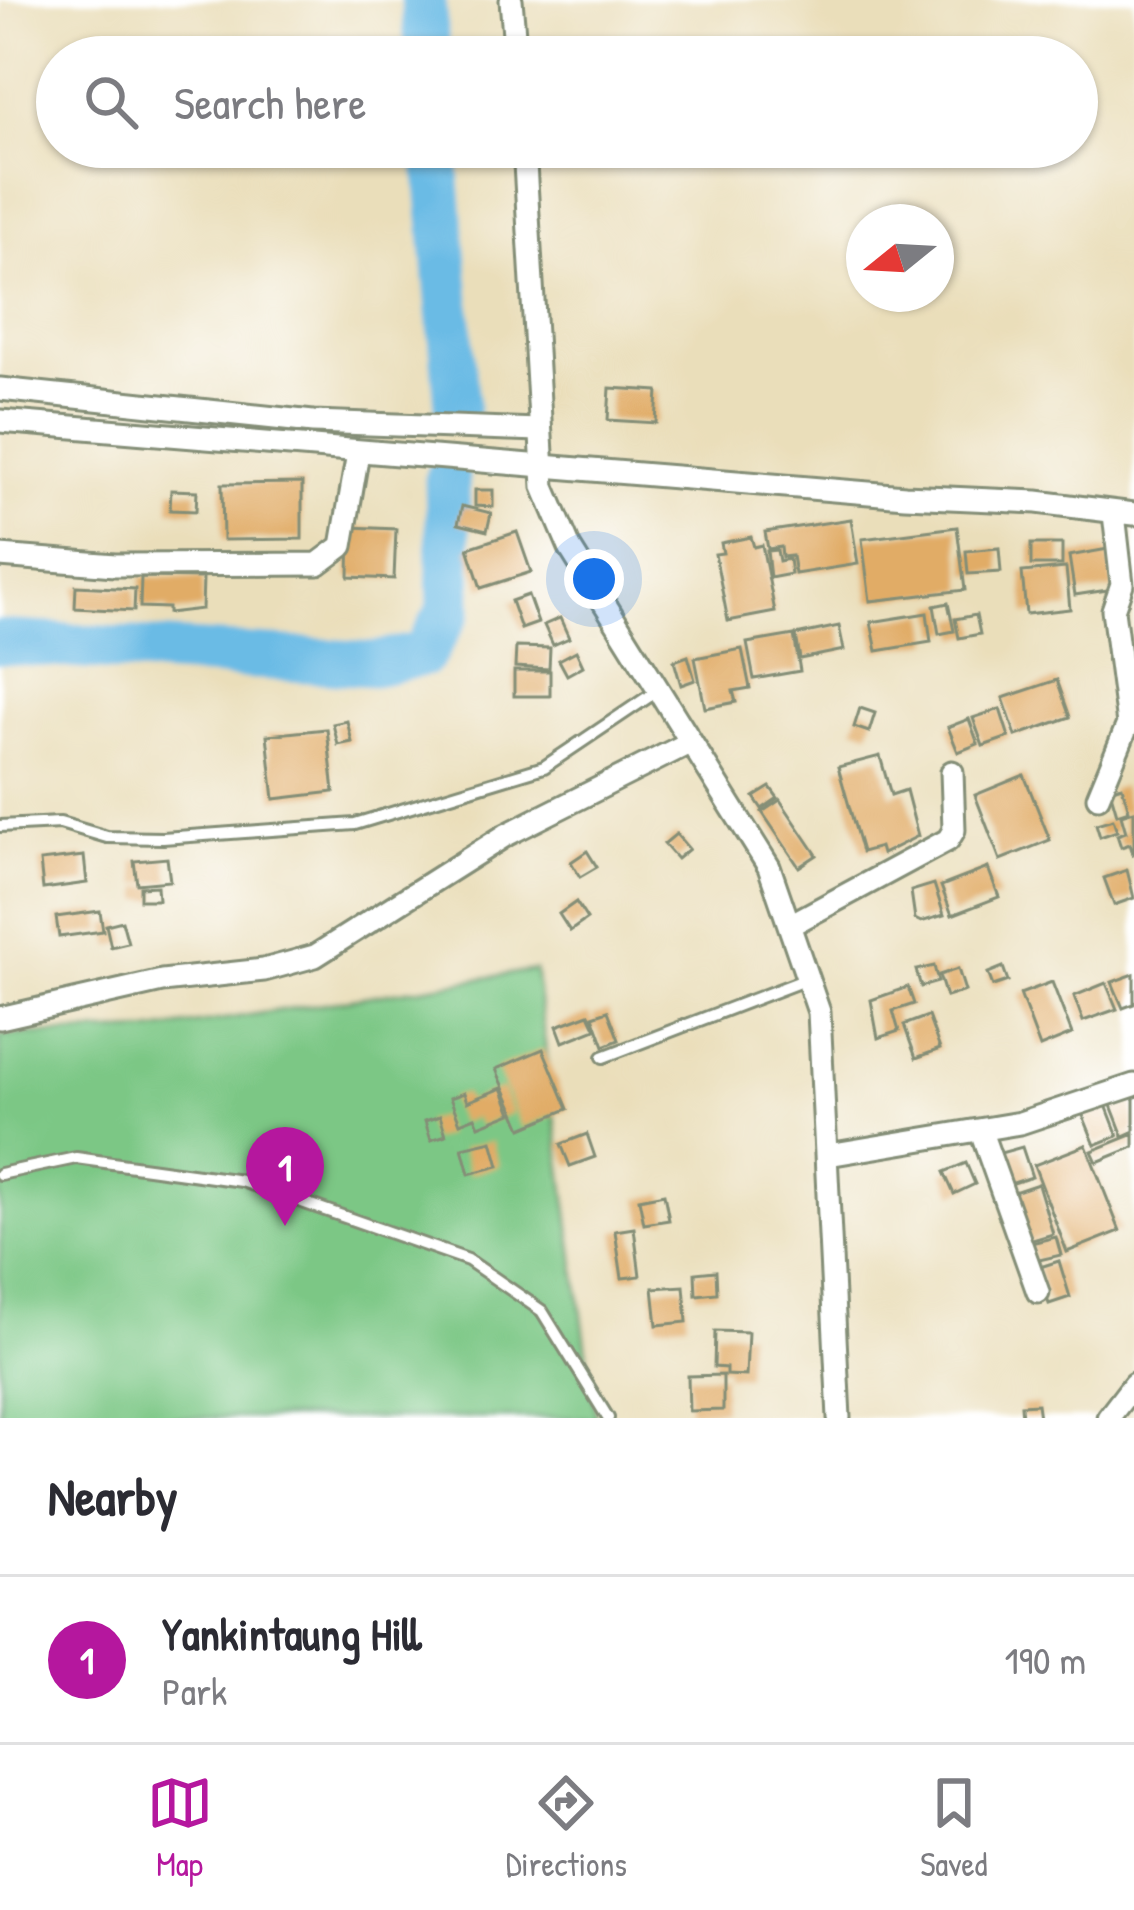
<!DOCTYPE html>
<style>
:root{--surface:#fff;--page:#f2f2f3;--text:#2b2b33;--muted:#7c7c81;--line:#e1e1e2;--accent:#b5179e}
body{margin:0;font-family:"Patrick Hand",sans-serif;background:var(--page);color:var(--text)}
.compass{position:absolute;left:846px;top:204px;width:108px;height:108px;border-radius:50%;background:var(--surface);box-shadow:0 3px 9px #0004;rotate:252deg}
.you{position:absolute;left:594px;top:579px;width:42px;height:42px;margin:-30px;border:9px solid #fff;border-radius:50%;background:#1a73e8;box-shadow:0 0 0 18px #1a73e833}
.badge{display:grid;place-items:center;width:78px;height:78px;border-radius:50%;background:var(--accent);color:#fff;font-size:39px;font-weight:700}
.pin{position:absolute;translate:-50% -99px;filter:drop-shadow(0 3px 6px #0008)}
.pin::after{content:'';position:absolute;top:63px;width:42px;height:36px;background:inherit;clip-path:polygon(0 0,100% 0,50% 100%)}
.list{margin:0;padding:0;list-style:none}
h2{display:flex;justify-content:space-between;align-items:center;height:156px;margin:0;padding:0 48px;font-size:51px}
h2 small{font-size:39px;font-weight:400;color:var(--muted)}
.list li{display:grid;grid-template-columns:78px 1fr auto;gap:36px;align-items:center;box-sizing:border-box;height:168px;padding:0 48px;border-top:3px solid var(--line)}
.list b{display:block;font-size:45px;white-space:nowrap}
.list p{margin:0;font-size:39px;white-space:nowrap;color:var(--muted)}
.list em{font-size:39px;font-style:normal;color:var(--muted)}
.icon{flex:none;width:66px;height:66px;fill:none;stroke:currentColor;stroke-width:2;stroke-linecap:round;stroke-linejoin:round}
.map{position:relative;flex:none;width:1134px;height:1418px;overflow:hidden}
.search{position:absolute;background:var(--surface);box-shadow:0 3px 9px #0004;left:36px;right:36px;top:36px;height:132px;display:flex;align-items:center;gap:30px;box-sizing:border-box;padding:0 42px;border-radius:66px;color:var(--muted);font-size:45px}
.sheet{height:324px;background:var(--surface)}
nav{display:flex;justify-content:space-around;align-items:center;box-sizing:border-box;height:168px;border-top:3px solid var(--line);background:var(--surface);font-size:33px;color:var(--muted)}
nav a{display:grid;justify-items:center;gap:6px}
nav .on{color:var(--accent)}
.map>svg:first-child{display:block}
.green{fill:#7cc785;stroke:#4e825c;stroke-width:3}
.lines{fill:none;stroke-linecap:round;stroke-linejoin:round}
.river{stroke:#6abbe5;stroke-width:45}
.building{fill:#e1ac66}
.service-casing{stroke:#848e77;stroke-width:16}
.minor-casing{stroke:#848e77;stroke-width:27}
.service{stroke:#fff;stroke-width:10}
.minor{stroke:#fff;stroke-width:21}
</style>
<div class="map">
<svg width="1134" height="1418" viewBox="0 0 1134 1418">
<rect width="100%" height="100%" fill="#fff"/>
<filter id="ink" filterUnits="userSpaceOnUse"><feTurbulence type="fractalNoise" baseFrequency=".00833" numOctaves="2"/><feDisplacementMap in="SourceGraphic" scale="24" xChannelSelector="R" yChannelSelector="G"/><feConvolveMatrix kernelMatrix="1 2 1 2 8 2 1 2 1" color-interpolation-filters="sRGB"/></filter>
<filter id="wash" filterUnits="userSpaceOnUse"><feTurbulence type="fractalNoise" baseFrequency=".004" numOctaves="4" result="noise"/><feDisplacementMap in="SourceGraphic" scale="48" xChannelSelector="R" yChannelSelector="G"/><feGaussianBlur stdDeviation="2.7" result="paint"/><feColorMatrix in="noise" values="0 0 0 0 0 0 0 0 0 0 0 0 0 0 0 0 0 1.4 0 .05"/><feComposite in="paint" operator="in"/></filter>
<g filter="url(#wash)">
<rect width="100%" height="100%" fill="#eadeba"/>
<path class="green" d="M535,970l61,448h-596v-383l149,-4z"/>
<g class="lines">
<g class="river">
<path d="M423,0l5,57"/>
<path d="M435,147l22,259"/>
<path d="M0,642l374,22 50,-10 26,-45 -3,-131"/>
</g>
</g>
<g id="blocks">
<g class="building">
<path d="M610,388l48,3 -2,32 -48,-3z"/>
<path d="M302,483v56l-79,1 -1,-56z"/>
<path d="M171,490l26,1 -1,20 -26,-1z"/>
<path d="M475,490h18v17l-18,-1z"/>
<path d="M462,506l29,7 -4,18 -29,-7z"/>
<path d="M851,519l7,45 -63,10 -3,-18 -10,1 -1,-10 -13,2 -3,-17z"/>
<path d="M350,527l46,2 -2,50 -45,-2z"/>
<path d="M957,527l8,63 -95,11 -8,-62z"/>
<path d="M517,532l14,40 -50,16 -13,-40z"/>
<path d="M751,537l3,10 8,-2 13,67 -47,9 -13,-67 8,-1 -2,-10z"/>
<rect x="1031" y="544" width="31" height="21"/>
<path d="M999,548l2,24 -33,2 -2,-23z"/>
<path d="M1108,549l6,40 -39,6 -6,-39z"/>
<path d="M777,550l2,11 10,-2 2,15 -21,4 -3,-27z"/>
<path d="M1066,568l4,41 -44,5 -4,-42z"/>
<path d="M141,577l62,1 -1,31 -34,4v-5l-28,-1z"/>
<path d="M76,586l59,3 -1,22 -59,-3z"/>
<path d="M528,595l10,28 -17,6 -10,-28z"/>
<path d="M948,603l6,28 -15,3 -5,-28z"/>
<path d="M927,613l4,29 -54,9 -6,-29z"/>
<path d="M976,615l4,19 -21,4 -4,-19z"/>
<path d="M560,618l9,20 -16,7 -9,-20z"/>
<path d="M839,626l5,24 -44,9 -4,-24z"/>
<path d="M794,635l6,36 -46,8 -7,-36z"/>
<path d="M516,647l34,1 -1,21 -34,-2z"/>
<path d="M742,649l8,39 -17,3 3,11 -31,6 -10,-50z"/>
<path d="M576,651l7,15 -16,9 -8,-15z"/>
<path d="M688,656l7,24 -14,5 -7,-24z"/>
<rect x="514" y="671" width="36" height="25"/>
<path d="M1057,680l13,37 -54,19 -13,-38z"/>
<path d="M860,708l15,5 -6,19 -15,-5z"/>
<path d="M1000,709l9,28 -26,9 -10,-28z"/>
<path d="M969,719l9,25 -20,8 -10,-25z"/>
<path d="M347,721l5,21 -14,3 -5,-21z"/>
<path d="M327,729l7,63 -60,7 -7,-64z"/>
<path d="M880,756l11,39 15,-5 12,46 -36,18 -2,-7 -18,5 -24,-85z"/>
<path d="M1024,775l26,65 -50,20 -25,-65z"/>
<path d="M1122,786l7,24 -12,4 -7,-24z"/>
<path d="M770,787l8,11 -16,11 -8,-12z"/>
<path d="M780,800l37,55 -18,12 -37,-55z"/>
<path d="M1134,811v42l-1,1 -3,-10 -9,3 -4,-12 9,-3 -5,-17z"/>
<path d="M1113,819l4,12 -17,6 -4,-13z"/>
<path d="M676,834l13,15 -12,10 -13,-15z"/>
<path d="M587,851l10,16 -17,10 -9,-15z"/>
<path d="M84,856l3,27 -44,6 -3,-28z"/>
<path d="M167,858l3,23 -33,3 -3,-23z"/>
<path d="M988,868l11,29 -47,18 -11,-29z"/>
<path d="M1127,870l7,28 -20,7 -10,-27z"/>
<path d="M934,884l10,31 -23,7 -6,-3 -4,-28z"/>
<path d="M157,886l1,14h-18v-13z"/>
<path d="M576,902l11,17 -17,12 -11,-17z"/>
<path d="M100,911l3,20 -44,6 -3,-20z"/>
<path d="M122,921l6,22 -17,4 -5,-22z"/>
<path d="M934,966l4,16 -17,5 -5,-17z"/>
<path d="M1003,967l5,14 -15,5 -5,-13z"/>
<path d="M958,969l7,22 -19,6 -7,-22z"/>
<path d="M1134,974v30l-11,4 -11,-26z"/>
<path d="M1052,982l20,52 -32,13 -20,-53z"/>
<path d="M1106,983l11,26 -34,12 -9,-25z"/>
<path d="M908,987l6,17 -21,7 6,20 -21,7 -7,-38z"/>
<path d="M608,1011l11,29 -15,6 -11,-30z"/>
<path d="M589,1014l7,15 -33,13 -6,-16z"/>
<path d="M928,1016l12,33 -24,9 -12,-33z"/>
<path d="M543,1049l25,60 -46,19 -26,-59z"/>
<path d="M502,1088l10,25 -33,13 -4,-9 -15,6 -10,-25 14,-5 3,9z"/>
<path d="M1134,1090v41l-11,5 -14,-36z"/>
<path d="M1106,1105l12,31 -23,9 -13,-32z"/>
<path d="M440,1116l6,19 -15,5 -6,-19z"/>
<path d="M587,1134l8,23 -25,9 -9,-22z"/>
<path d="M1134,1134v13l-37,15 -5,-11z"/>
<path d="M492,1141l7,25 -30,8 -7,-26z"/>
<path d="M1086,1145l34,86 -53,21 -33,-87z"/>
<path d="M1022,1147l10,30 -25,8 -10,-31z"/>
<path d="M966,1163l9,21 -21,10 -10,-22z"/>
<path d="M1038,1184l15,50 -27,8 -15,-49z"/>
<path d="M664,1194l5,26 -25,4 -5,-25z"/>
<path d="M634,1228l6,48 -18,2 -7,-47z"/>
<path d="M1056,1237l5,18 -26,6 -4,-18z"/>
<path d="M1059,1261l11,36 -21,7 -12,-36z"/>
<path d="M716,1271l1,22 -21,2 -1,-22z"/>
<path d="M684,1286l3,36 -30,3 -4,-37z"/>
<path d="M715,1331l33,1 -2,44 -20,-1v-7l-12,-1z"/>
<path d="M723,1375v35l-34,1 -1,-35z"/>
<path d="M1037,1404l2,14h-17l-1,-13z"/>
</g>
</g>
</g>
<g filter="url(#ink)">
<use href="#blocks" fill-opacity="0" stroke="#848e77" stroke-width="3"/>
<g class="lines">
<g class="service-casing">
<g id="service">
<path d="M0,826l60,-3 47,14 56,1 192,-14 189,-57 113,-76"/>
<path d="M603,1057l204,-78"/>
<path d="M0,1174l76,-16 166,23 226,79 74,51 66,107"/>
</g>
</g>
<g class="minor-casing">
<g id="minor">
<path d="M511,0l5,57"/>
<path d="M524,147l20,340 26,61 199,319 50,145 20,406"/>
<path d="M0,389l313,33 227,8"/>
<path d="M0,421l905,75 132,6 97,12"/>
<path d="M0,556l115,9 203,-1 24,-18 16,-93"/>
<path d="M1098,797l30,-73 -15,-114 9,-26 -8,-70"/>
<path d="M792,924l156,-84 6,-10 -2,-58"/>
<path d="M0,1018l162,-37 102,-11 51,-14 191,-121 183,-92"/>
<path d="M981,1132l57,160"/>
<path d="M828,1155l192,-32 114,-38"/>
<path d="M1108,1418l26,-34"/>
</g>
</g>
<use href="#service" class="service"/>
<use href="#minor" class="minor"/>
</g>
</g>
</svg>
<svg class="compass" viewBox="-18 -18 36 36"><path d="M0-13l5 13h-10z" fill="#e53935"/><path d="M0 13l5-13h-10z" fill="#7c7c81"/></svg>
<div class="you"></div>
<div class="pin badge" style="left:285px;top:1226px">1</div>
<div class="search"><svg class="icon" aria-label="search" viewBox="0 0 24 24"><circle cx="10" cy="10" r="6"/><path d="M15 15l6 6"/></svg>Search here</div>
</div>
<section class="sheet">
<h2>Nearby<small></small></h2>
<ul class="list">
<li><span class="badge">1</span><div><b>Yankintaung Hill</b><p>Park</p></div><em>190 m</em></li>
</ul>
</section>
<nav>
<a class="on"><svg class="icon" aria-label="map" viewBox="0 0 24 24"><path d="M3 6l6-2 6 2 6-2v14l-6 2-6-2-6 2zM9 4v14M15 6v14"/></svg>Map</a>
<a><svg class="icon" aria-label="directions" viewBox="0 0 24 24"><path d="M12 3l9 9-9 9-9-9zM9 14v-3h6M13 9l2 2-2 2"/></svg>Directions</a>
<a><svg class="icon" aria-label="saved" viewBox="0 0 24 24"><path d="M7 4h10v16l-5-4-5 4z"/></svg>Saved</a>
</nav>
